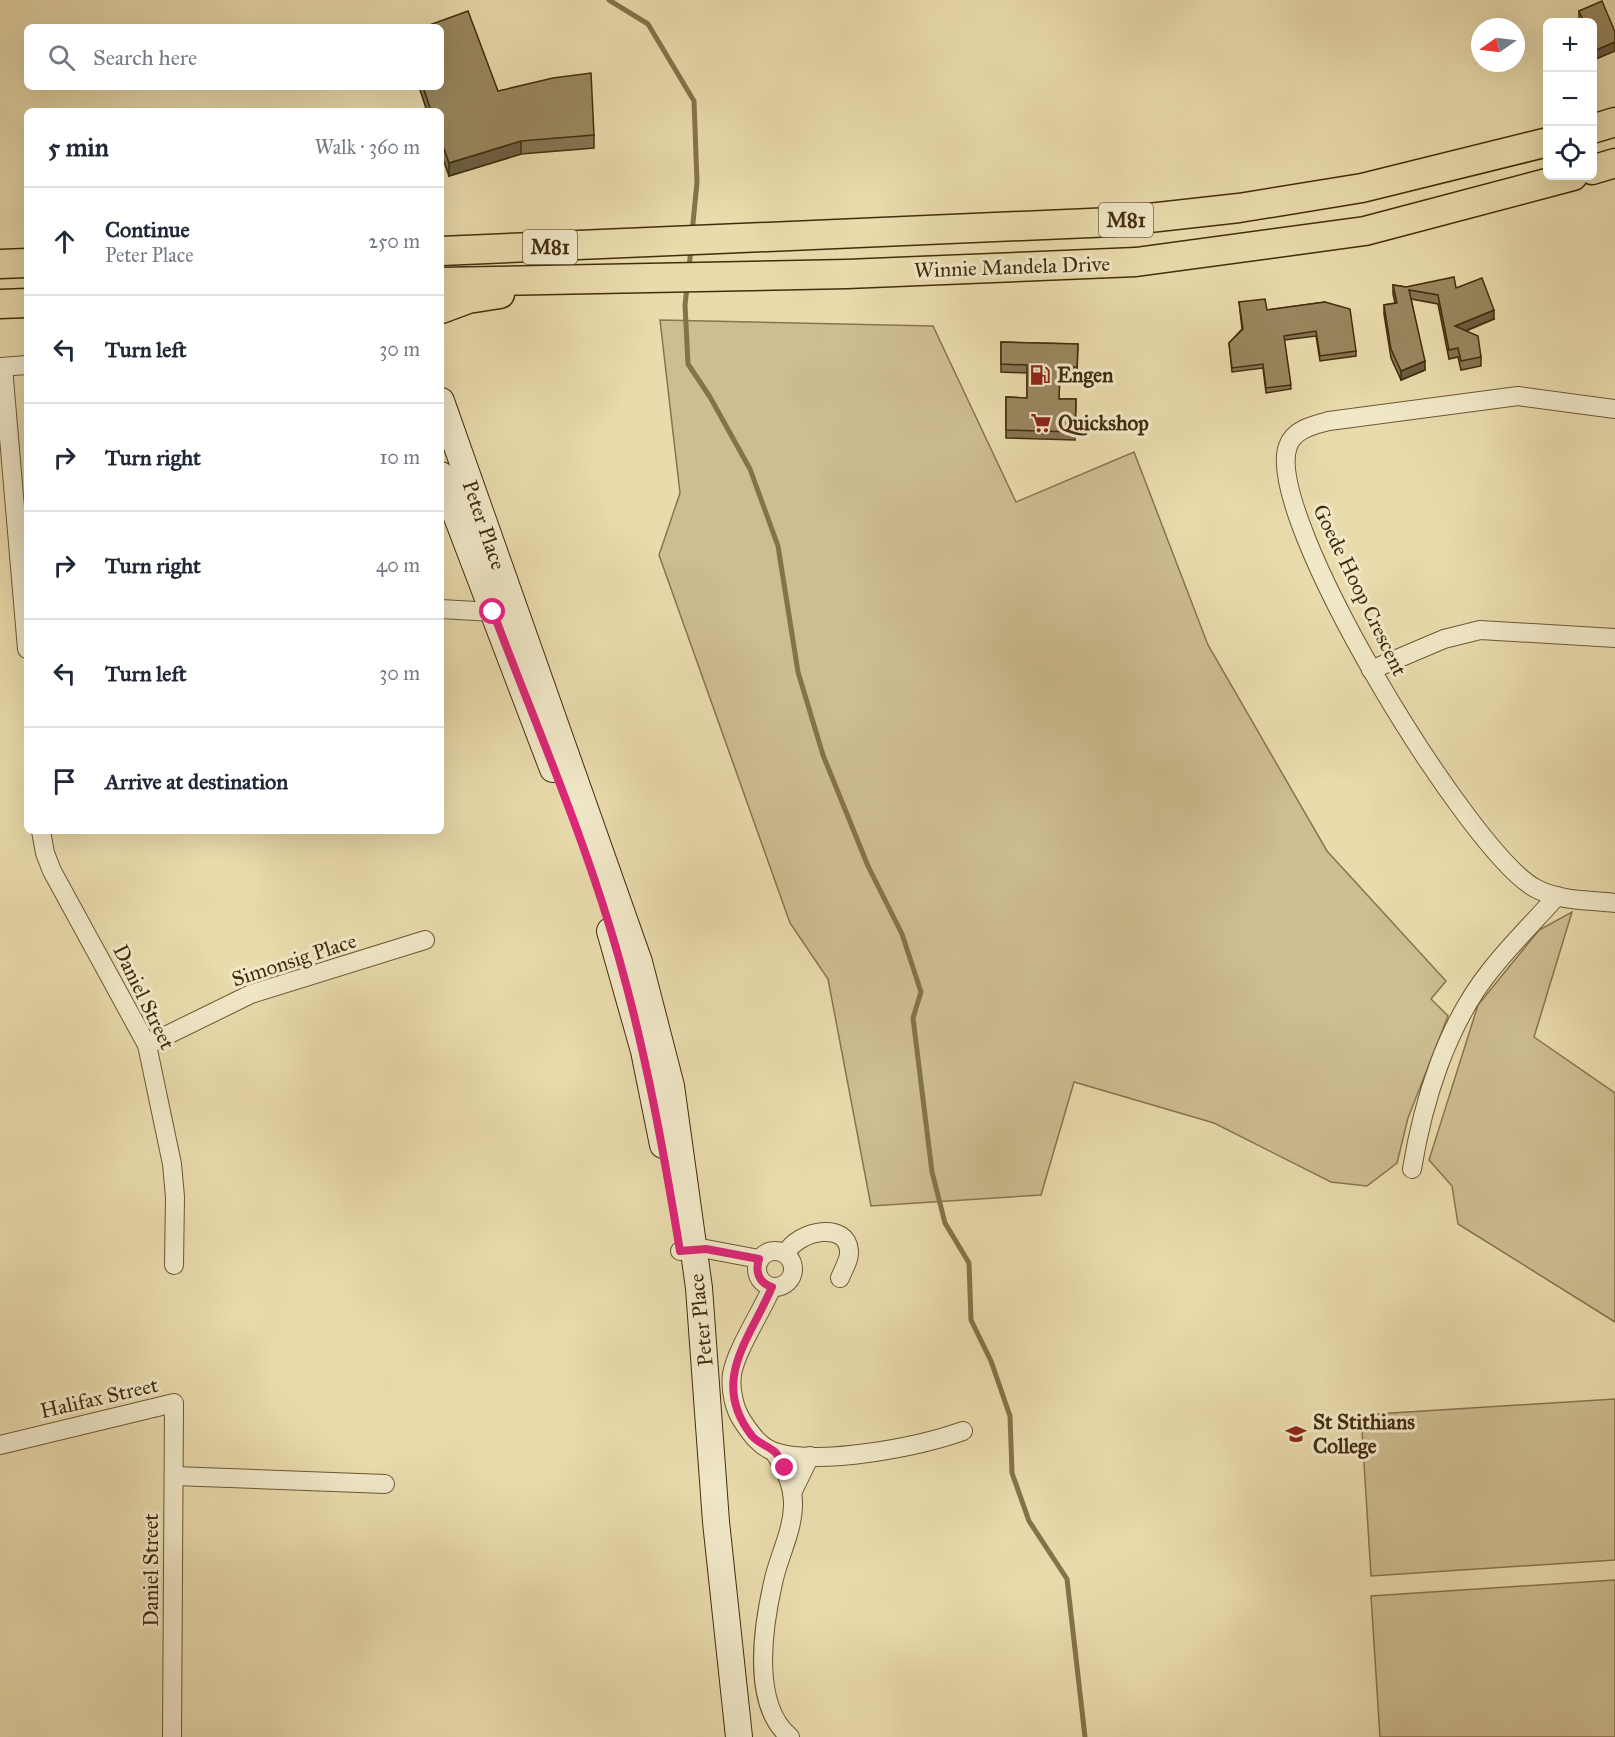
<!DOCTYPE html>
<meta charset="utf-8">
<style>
:root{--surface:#fff;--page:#f2f2f3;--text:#1f2937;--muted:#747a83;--line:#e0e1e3}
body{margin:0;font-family:"IM FELL Great Primer",serif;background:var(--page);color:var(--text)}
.controls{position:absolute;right:18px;top:18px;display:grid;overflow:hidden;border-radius:9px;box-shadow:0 6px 24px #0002}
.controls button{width:54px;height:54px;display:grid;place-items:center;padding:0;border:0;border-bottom:2px solid var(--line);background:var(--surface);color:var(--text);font:30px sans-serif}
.compass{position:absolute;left:1471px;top:18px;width:54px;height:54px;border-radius:50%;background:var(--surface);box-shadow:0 6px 24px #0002;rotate:256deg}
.stop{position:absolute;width:18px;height:18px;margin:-14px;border:4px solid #db2777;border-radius:50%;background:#fff}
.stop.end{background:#db2777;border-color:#fff;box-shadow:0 2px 6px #0008}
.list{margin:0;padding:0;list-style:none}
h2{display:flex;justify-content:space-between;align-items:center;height:78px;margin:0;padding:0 24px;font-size:26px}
h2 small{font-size:20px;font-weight:400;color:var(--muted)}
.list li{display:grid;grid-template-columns:39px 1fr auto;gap:18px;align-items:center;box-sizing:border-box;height:108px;padding:0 24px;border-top:2px solid var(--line)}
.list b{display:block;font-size:22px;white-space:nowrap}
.list p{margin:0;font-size:20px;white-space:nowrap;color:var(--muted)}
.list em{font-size:20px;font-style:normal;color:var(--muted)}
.icon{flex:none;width:33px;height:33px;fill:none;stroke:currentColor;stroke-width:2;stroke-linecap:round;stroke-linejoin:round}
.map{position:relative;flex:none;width:1615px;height:1737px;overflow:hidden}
.search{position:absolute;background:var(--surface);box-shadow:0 6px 24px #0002;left:24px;top:24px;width:420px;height:66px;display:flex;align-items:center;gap:15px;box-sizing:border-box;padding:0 21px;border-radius:9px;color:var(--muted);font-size:22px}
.panel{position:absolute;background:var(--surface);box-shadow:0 6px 24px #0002;left:24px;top:108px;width:420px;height:726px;border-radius:9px}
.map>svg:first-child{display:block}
.green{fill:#cdbd91;stroke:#88744e;stroke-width:1.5}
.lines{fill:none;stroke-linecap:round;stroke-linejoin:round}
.stream{stroke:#85724b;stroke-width:5}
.minor-casing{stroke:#6c5833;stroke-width:20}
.secondary-casing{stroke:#432c0b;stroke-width:28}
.primary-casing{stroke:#432c0b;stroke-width:31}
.minor{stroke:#f1e8c9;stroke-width:18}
.secondary{stroke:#f1e8c9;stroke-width:26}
.primary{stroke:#e9dbac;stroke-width:28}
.wall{fill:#847452;stroke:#432c0b;stroke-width:1.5}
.shaded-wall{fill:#6b5e42;stroke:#432c0b;stroke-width:1.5}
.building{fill:#99875f;stroke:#432c0b;stroke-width:1.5}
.route{stroke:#db2777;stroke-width:8}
.labels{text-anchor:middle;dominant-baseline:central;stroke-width:6;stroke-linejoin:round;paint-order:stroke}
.shield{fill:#f1e8c9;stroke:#776444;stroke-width:1.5}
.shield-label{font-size:20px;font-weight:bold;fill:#432c0b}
.street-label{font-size:21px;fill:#432c0b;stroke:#f1e8c9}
.poi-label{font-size:21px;font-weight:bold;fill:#432c0b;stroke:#f1e8c9;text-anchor:start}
</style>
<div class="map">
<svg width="1615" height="1737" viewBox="0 0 1615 1737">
<rect width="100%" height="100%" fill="#e9dbac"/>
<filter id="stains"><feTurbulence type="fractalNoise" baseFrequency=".00333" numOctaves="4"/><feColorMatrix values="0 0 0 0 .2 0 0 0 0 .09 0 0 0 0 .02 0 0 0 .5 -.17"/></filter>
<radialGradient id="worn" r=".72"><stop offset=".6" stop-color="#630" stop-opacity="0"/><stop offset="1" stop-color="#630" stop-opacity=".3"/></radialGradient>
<g class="green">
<path d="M660,320l273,6 83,176 118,-50 74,193 119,206 119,130 -15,18 17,17 -40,102 -11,45 -30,23 -36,-4 -117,-59 -140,-41 -33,113 -170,11 -43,-227 -38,-56 -131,-368 21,-62z"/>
<path d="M1572,912l-38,125 81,56v229l-157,-98 -6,-38 -23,-26 49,-155 61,-75z"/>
<path d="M1615,1399v161l-244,16 -10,-161z"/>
<path d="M1615,1580v157h-235l-9,-141z"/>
</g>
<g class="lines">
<g class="stream">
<path d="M609,0l39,24 46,77 3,81 -5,51"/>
<path d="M689,268l2,-20"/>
<path d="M687,287l-2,18 3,59 22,33 40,72 28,77 20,126 25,83 45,111 34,68 19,58 -8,26 19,154 13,51 24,40 2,57 20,41 19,55 2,57 17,48 38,58 18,158"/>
</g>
<g class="minor-casing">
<g id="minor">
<path d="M0,367l27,-2"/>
<path d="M3,367l24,282"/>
<path d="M1615,409l-97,-13 -189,25c-15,4 -35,8 -41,25 -26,69 182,407 247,442 23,13 54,12 80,15"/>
<path d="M441,609l52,3 8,-3"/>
<path d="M1371,670l73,-31 36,-9 135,8"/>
<path d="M41,831l4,22 7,18 95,174 25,119 3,33 -1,68"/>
<path d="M147,1045l104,-51 174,-54"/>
<path d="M1412,1169c11,-67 34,-143 78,-198 20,-26 45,-50 67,-75"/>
<circle cx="775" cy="1269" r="18"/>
<path d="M680,1251l26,-2 53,10"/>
<path d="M786,1253c13,-23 61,-32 63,-2 1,8 -6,19 -9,27"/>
<path d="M772,1287c-10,24 -36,63 -40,87 -2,15 2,35 11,48 8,12 17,25 32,30 46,14 143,-5 188,-21"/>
<path d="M0,1445l174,-42 -2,334"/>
<path d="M774,1452c11,16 20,35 19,55 -1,26 -15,51 -20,76 -10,44 -22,122 17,154"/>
<path d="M174,1476l211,8"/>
<path d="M792,1493l18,-37"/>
</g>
</g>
<g class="secondary-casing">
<g id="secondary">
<path d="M441,401l198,561 32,124 28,202 17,234 23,215"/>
<path d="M441,475l112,294"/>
<path d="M610,931l34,120 19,94"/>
</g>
</g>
<g class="primary-casing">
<g id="primary">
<path d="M1592,129l23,-7"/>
<path d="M1592,170l23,-7"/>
<path d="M441,251l672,-29 126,-14 123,-20 186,-46"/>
<path d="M0,264l27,-1"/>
<path d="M441,282l406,-8 289,-12 229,-31 208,-55"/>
<path d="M0,304l27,-1"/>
<path d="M441,309l27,-10 32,-5"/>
</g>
</g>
<use href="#minor" class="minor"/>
<use href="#secondary" class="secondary"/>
<use href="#primary" class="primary"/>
</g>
<g class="wall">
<path d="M1579,11l36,21 -19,27 -3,-7v-30h-13l-1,-2z"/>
<path d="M419,87h22l57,4 96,44v13l-73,6 -72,22 -8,-23v-42h-14z"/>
<path d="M1393,285l13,2 50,1 38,31 -28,12 15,26v9l-20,4 -3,-13 -9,2 -11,-55 -27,-5 14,71 -24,10 -10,-22 -7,-44v-9l11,-2 -2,-9z"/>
<path d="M1239,302l28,8 58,-8 31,49v5l-36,5 -4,-25 -32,4 7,49 -25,4 -3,-25 -31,4 -3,-29 13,-14z"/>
<path d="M1001,342l77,2 -1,31h-17l-1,24h17l-1,41 -69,-2v-41l21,1v-25l-26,-1z"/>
</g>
<g class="shaded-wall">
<path d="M1615,42v9l-19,8v-9z"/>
<path d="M521,141v13l-72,22v-13z"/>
<path d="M1494,310v9l-39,16v-9z"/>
<path d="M1425,361v9l-24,10v-9z"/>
</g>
<g class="building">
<path d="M1602,1l13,31v10l-19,8 -3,-7v-21h-9l-5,-11z"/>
<path d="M468,11l30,80 55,-13 38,-5 3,62 -73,6 -72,22 -8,-23v-29h-10l-8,-24h18v-60h-17z"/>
<path d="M1454,277l2,11 26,-10 12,32 -39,16 23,10 3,21 -20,4 -3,-13 -9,2 -11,-55 -29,-5 16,71 -24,10 -10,-22 -7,-44 13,-2 -4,-18 13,2z"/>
<path d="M1265,299l2,11 58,-8 25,7 6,42 -36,5 -4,-25 -32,5 7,49 -25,3 -3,-24 -31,4 -3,-25 14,-14 -4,-27z"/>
<path d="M1001,342l77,2 -1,23h-17l-1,32h17l-1,33 -69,-2v-33l21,1v-33l-26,-1z"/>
</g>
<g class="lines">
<path class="route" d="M493,612c44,116 94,231 127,350 27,96 44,192 60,289l26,-2 53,10c-4,13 0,24 13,28 -22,52 -63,94 -20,149 6,7 16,10 23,16 4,4 7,11 10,16"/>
</g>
<defs>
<g id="fuel-bare" transform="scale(1.62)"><path d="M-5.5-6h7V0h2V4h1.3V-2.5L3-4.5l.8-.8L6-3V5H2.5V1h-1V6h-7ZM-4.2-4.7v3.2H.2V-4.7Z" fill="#8f2418" stroke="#f1e8c9" stroke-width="2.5" paint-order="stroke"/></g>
<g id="supermarket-bare" transform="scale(1.62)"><path d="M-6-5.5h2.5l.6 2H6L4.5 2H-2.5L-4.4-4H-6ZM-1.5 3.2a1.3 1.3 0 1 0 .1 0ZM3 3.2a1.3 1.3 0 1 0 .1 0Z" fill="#8f2418" stroke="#f1e8c9" stroke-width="2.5" paint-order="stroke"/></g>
<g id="school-bare" transform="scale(1.62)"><path d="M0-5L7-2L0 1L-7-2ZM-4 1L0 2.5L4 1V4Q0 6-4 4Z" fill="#8f2418" stroke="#f1e8c9" stroke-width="2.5" paint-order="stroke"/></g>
</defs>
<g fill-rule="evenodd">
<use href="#fuel-bare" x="1040" y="375"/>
<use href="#supermarket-bare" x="1041" y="423"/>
<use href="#school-bare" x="1296" y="1434"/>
</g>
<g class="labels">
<g class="shield">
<rect x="1099" y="203" width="54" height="34" rx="4.5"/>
<rect x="523" y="230" width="54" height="34" rx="4.5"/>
</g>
<g class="shield-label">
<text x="1126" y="220">M81</text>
<text x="550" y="247">M81</text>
</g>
<g class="street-label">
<text transform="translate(1012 267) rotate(-2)">Winnie Mandela Drive</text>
<text transform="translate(484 525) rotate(71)">Peter Place</text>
<text transform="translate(1360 590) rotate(64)">Goede Hoop Crescent</text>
<text transform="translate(294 960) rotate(-18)">Simonsig Place</text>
<text transform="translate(144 997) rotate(64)">Daniel Street</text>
<text transform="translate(701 1320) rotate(-96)">Peter Place</text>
<text transform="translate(99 1398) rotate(-13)">Halifax Street</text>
<text transform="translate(151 1570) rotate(-90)">Daniel Street</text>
</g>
<g class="poi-label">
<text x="1057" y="375">Engen</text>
<text x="1058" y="423">Quickshop</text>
<text x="1313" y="1422">St Stithians<tspan x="1313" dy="24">College</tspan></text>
</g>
</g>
<rect width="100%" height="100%" filter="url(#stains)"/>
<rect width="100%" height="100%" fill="url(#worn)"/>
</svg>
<div class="controls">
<button>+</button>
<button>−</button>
<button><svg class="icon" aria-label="locate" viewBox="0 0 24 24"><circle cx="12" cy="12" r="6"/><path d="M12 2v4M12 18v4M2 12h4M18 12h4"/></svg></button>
</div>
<svg class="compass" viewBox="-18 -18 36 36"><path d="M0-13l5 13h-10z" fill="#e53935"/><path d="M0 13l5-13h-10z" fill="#747a83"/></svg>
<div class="stop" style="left:493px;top:612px"></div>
<div class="stop end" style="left:785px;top:1468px"></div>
<div class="search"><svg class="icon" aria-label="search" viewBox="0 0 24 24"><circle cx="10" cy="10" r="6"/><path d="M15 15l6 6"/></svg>Search here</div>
<section class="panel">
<h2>5 min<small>Walk · 360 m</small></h2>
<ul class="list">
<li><svg class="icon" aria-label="ahead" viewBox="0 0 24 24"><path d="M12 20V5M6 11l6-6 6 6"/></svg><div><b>Continue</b><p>Peter Place</p></div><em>250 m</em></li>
<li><svg class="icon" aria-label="left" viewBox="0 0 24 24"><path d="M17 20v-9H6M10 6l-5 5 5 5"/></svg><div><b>Turn left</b></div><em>30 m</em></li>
<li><svg class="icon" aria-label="right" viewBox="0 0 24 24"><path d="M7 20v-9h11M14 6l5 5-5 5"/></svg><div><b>Turn right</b></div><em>10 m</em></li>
<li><svg class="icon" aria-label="right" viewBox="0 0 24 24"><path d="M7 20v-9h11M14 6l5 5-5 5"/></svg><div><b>Turn right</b></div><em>40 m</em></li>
<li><svg class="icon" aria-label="left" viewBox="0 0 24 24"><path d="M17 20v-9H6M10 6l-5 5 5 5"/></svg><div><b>Turn left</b></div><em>30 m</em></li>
<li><svg class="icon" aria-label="arrive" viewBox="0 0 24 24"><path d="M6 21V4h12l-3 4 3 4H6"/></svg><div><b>Arrive at destination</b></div></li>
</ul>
</section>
</div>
